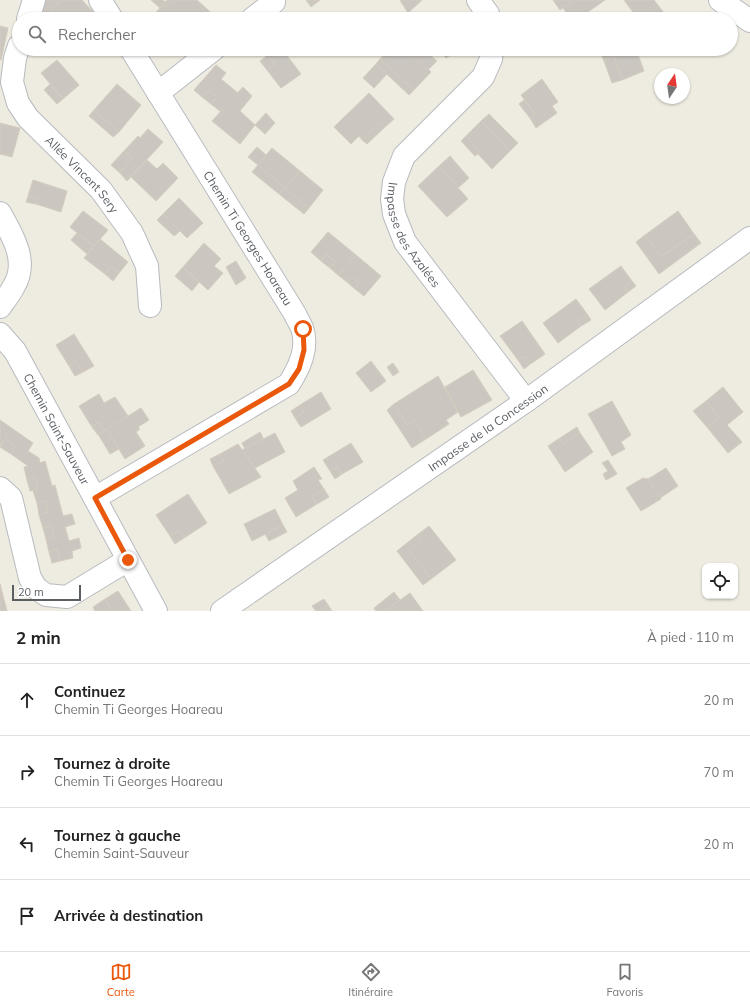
<!DOCTYPE html>
<html lang="fr">
<meta charset="utf-8">
<style>
:root{--surface:#fff;--page:#f6f6f6;--text:#222;--muted:#767676;--line:#e0e0e0;--accent:#ea580c}
body{margin:0;font-family:Mulish,sans-serif;background:var(--page);color:var(--text)}
.controls{position:absolute;right:12px;bottom:12px;display:grid;overflow:hidden;border-radius:8px;box-shadow:0 1px 3px #0004}
.controls button{width:36px;height:36px;display:grid;place-items:center;padding:0;border:0;border-bottom:1px solid var(--line);background:var(--surface);color:var(--text);font:20px sans-serif}
.compass{position:absolute;left:654px;top:68px;width:36px;height:36px;border-radius:50%;background:var(--surface);box-shadow:0 1px 3px #0004;rotate:13deg}
.scale{position:absolute;left:12px;bottom:10px;width:69px;box-sizing:border-box;padding-left:4px;border:2px solid #5a5f64;border-top:0;font-size:11px;line-height:14px;white-space:nowrap;color:#5a5f64;-webkit-text-stroke:3px #fff;paint-order:stroke}
.stop{position:absolute;width:12px;height:12px;margin:-9px;border:3px solid #ea580c;border-radius:50%;background:#fff}
.stop.end{background:#ea580c;border-color:#fff;box-shadow:0 1px 4px #0008}
.list{margin:0;padding:0;list-style:none}
h2{display:flex;justify-content:space-between;align-items:center;height:52px;margin:0;padding:0 16px;font-size:17px}
h2 small{font-size:13px;font-weight:400;color:var(--muted)}
.list li{display:grid;grid-template-columns:26px 1fr auto;gap:12px;align-items:center;box-sizing:border-box;height:72px;padding:0 16px;border-top:1px solid var(--line)}
.list b{display:block;font-size:15px;white-space:nowrap}
.list p{margin:0;font-size:13px;white-space:nowrap;color:var(--muted)}
.list em{font-size:13px;font-style:normal;color:var(--muted)}
.icon{flex:none;width:22px;height:22px;fill:none;stroke:currentColor;stroke-width:2;stroke-linecap:round;stroke-linejoin:round}
.map{position:relative;flex:none;width:750px;height:611px;overflow:hidden}
.search{position:absolute;background:var(--surface);box-shadow:0 1px 3px #0004;left:12px;right:12px;top:12px;height:44px;display:flex;align-items:center;gap:10px;box-sizing:border-box;padding:0 14px;border-radius:22px;color:var(--muted);font-size:15px}
.sheet{height:340px;background:var(--surface)}
nav{display:flex;justify-content:space-around;align-items:center;box-sizing:border-box;height:56px;border-top:1px solid var(--line);background:var(--surface);font-size:11px;color:var(--muted)}
nav a{display:grid;justify-items:center;gap:2px}
nav .on{color:var(--accent)}
.map>svg:first-child{display:block}
.building{fill:#cbc7c0;stroke:#d4ccbf}
.lines{fill:none;stroke-linecap:round;stroke-linejoin:round}
.minor-casing{stroke:#b7bbbf;stroke-width:24}
.minor{stroke:#fff;stroke-width:22}
.route{stroke:#ea580c;stroke-width:5}
.labels{text-anchor:middle;dominant-baseline:central;stroke-width:3;stroke-linejoin:round;paint-order:stroke}
.street-label{font-size:12px;fill:#5a5f64;stroke:#fff}
</style>
<div class="map">
<svg width="750" height="611" viewBox="0 0 750 611">
<rect width="100%" height="100%" fill="#eeebe1"/>
<g class="building">
<path d="M40,0h21l-14,16 -9,-7z"/>
<path d="M61,0h21l13,14 -5,5h-40l-3,-3z"/>
<path d="M151,0h12l2,2 -5,6z"/>
<path d="M167,0h6l-13,13 -2,-3z"/>
<path d="M173,0h24l21,19h-19l-3,-3 -3,3h-26l-7,-6z"/>
<path d="M306,0h14l-9,7z"/>
<path d="M400,0h22l-14,13z"/>
<path d="M553,0h16l2,2 -11,8z"/>
<path d="M569,0h36l-27,19h-7l-8,-11 8,-6z"/>
<path d="M624,0h30l10,13 -8,6h-18z"/>
<path d="M158,10l2,3 -7,6 -1,-1z"/>
<path d="M454,12l4,7h-14z"/>
<path d="M160,13l7,6h-13z"/>
<path d="M0,26l8,2 -7,32h-1z"/>
<path d="M276,49h6l19,25 -20,14 -14,-18 8,-6 -7,-9z"/>
<path d="M389,49h17l25,23 -17,18 -34,-31z"/>
<path d="M406,49h17l14,12 -9,9z"/>
<path d="M439,49h10l3,5 -6,4z"/>
<path d="M449,49h10l-7,5z"/>
<path d="M599,49h37l8,22 -22,9 -8,-23 -10,4z"/>
<path d="M268,55l7,9 -8,6 -7,-9z"/>
<path d="M614,57l8,23 -10,3 -8,-22z"/>
<path d="M380,59l34,31 -5,5 -33,-31z"/>
<path d="M57,60l22,25 -16,14 -22,-26z"/>
<path d="M376,64l11,10 -13,14 -11,-10z"/>
<path d="M216,65l10,8 -5,6 17,14 -17,19 -10,-8 6,-7 -9,-7 -6,7 -8,-7z"/>
<path d="M542,79l16,23 -6,4 5,7 -21,15 -6,-10 5,-4 -14,-19z"/>
<path d="M50,84l13,15 -6,5 -13,-14z"/>
<path d="M117,84l24,21 -22,27 -25,-22z"/>
<path d="M243,87l9,9 -12,15 15,14 -15,19 -28,-23z"/>
<path d="M208,90l9,7 -6,7 -9,-7z"/>
<path d="M369,93l25,26 -9,8 -5,-4 -18,17 -3,-4 -8,8 -17,-17z"/>
<path d="M524,100l11,14 -5,4 -11,-14z"/>
<path d="M94,110l25,22 -6,5 -24,-21z"/>
<path d="M266,113l9,10 -10,11 -10,-9z"/>
<path d="M489,114l29,29 -8,8 -29,-30z"/>
<path d="M481,121l29,30 -18,18 -14,-15 2,-2 -14,-16z"/>
<path d="M0,123l20,5 -8,29 -12,-3z"/>
<path d="M380,123l5,4 -18,17 -5,-4z"/>
<path d="M148,129l15,13 -36,39 -7,-8 12,-15 -8,-7 14,-15 2,2z"/>
<path d="M466,136l14,16 -5,4 -14,-15z"/>
<path d="M257,147l9,8 -8,10 -10,-8z"/>
<path d="M272,148l28,23 -15,17 -27,-23z"/>
<path d="M124,151l8,7 -12,15 -9,-8z"/>
<path d="M450,156l19,22 -11,10 -19,-22z"/>
<path d="M147,160l10,9 6,-6 15,15 -22,23 -25,-24z"/>
<path d="M258,165l27,23 -6,6 -27,-22z"/>
<path d="M439,166l29,33 -21,18 -29,-31z"/>
<path d="M300,171l23,19 -14,18 -24,-20z"/>
<path d="M33,180l34,11 -6,21 -25,-8 1,-5 -9,-3z"/>
<path d="M285,188l24,20 -5,6 -25,-20z"/>
<path d="M28,196l9,3 -1,5 -10,-2z"/>
<path d="M179,198l24,25 -16,15 -24,-24z"/>
<path d="M83,211l25,19 -14,16 -24,-19z"/>
<path d="M678,211l16,23 -33,23 -16,-22z"/>
<path d="M163,214l17,17 -6,5 -17,-16z"/>
<path d="M328,232l28,23 -18,20 -8,-7 6,-6 -10,-8 -5,7 -10,-9z"/>
<path d="M77,233l17,13 -7,8 -16,-14z"/>
<path d="M694,234l7,9 -42,31 -23,-32 9,-7 16,22z"/>
<path d="M100,239l28,23 -9,11 -8,-7 -6,8 -21,-16z"/>
<path d="M204,243l17,16 -7,7 9,7 -15,17 -25,-23z"/>
<path d="M326,254l10,8 -6,6 -9,-7z"/>
<path d="M356,255l25,21 -17,20 -9,-7 4,-6 -7,-6 -5,5 -9,-7z"/>
<path d="M236,261l10,17 -10,7 -10,-18z"/>
<path d="M111,266l8,7 -6,8 -8,-7z"/>
<path d="M621,266l11,15 -8,6 4,5 -23,18 -16,-21z"/>
<path d="M183,267l16,15 -7,9 -17,-15z"/>
<path d="M352,277l7,6 -4,6 -8,-7z"/>
<path d="M632,281l4,5 -8,6 -4,-5z"/>
<path d="M576,299l11,15 -9,7 3,5 -23,17 -15,-20z"/>
<path d="M587,314l4,6 -10,6 -3,-5z"/>
<path d="M522,321l23,33 -16,11 -6,-9 -5,4 -18,-24z"/>
<path d="M74,334l20,32 -11,6 -7,-11 -7,5 -13,-21z"/>
<path d="M523,356l6,9 -5,4 -6,-9z"/>
<path d="M76,361l7,11 -8,4 -6,-10z"/>
<path d="M371,361l15,20 -15,11 -15,-19z"/>
<path d="M393,363l6,9 -6,4 -6,-9z"/>
<path d="M473,370l19,30 -31,17 -16,-30z"/>
<path d="M438,376l20,36 -12,8 3,4 -23,15 -12,-19 -7,5 -13,-21z"/>
<path d="M723,387l20,25 -16,13 15,17 -14,11 -21,-26 12,-9 -13,-17z"/>
<path d="M321,392l10,17 -30,18 -6,-9 9,-6 -4,-7z"/>
<path d="M99,394l5,9 11,-6 13,19 -23,15 -6,-9 -7,5 -13,-21z"/>
<path d="M612,401l19,34 -10,7 4,7 -13,7 -24,-42z"/>
<path d="M706,401l13,17 -12,9 -14,-16z"/>
<path d="M394,404l13,21 7,-5 12,19 -14,9 -25,-38z"/>
<path d="M300,405l4,7 -9,6 -4,-7z"/>
<path d="M141,408l8,12 -11,7 2,2 -4,3 9,14 -20,13 -18,-30z"/>
<path d="M0,420l33,23 -5,8 11,7 1,5 5,-2 7,25 3,-1 8,31 9,-2 3,10 -10,3 4,14 10,-3 2,10 -9,3 1,7 -13,3 -3,-12 -8,3 -3,-13 8,-2 -3,-12 -8,3 -4,-13 9,-3 -3,-11 -8,2 -4,-12 5,-2 -3,-12 -8,3 -3,-13 4,-1 -17,-12 4,-8 -10,-7 -5,7z"/>
<path d="M99,422l6,9 -7,4 -6,-8z"/>
<path d="M577,427l3,6 -17,11 -3,-6z"/>
<path d="M107,429l12,20 -9,5 -12,-20z"/>
<path d="M260,432l4,8 -19,9 -3,-6z"/>
<path d="M275,433l10,19 -30,16 -13,-18z"/>
<path d="M580,433l13,19 -28,20 -17,-26 12,-8 3,6z"/>
<path d="M5,439l10,7 -4,8 -11,-7z"/>
<path d="M351,443l12,19 -21,12 -5,-7 -7,4 -7,-11z"/>
<path d="M238,444l23,33 -32,17 -16,-28 11,-5 -4,-7z"/>
<path d="M220,454l4,7 -11,5 -3,-7z"/>
<path d="M608,460l9,14 -11,6 -3,-6 5,-3 -6,-8z"/>
<path d="M314,467l8,12 -4,1 6,9 -12,8 5,7 -21,13 -11,-19 13,-8 -5,-9z"/>
<path d="M337,467l5,7 -7,5 -5,-8z"/>
<path d="M666,468l12,18 -18,12 -12,-19z"/>
<path d="M35,477l3,12 -8,2 -3,-11z"/>
<path d="M643,478l5,1 13,20 -20,12 -15,-23z"/>
<path d="M324,489l5,8 -12,7 -5,-7z"/>
<path d="M188,494l19,29 -23,15 -5,-8 -9,6 -14,-21z"/>
<path d="M45,501l3,11 -9,3 -2,-12z"/>
<path d="M275,509l8,16 -31,16 -8,-17z"/>
<path d="M51,525l3,12 -8,2 -3,-11z"/>
<path d="M283,525l4,7 -18,9 -4,-7z"/>
<path d="M429,526l27,34 -25,19 -22,-28 13,-10 -5,-6z"/>
<path d="M179,530l5,8 -9,6 -5,-8z"/>
<path d="M417,535l5,6 -13,10 22,28 -8,6 -26,-34z"/>
<path d="M57,549l3,12 -8,2 -3,-11z"/>
<path d="M0,584l7,27h-7z"/>
<path d="M118,591l13,20h-18l-8,-12z"/>
<path d="M394,592l6,8 -14,11h-10l-2,-3z"/>
<path d="M410,593l13,18h-37l14,-11z"/>
<path d="M105,599l8,12h-18l-2,-4z"/>
<path d="M324,599l4,6 -8,6h-4l-4,-5z"/>
<path d="M328,605l4,6h-12z"/>
</g>
<g class="lines">
<g class="minor-casing">
<g id="minor">
<path d="M100,0l12,19"/>
<path d="M478,0l10,14 2,5"/>
<path d="M720,0l30,21"/>
<path d="M28,19l6,-19"/>
<path d="M252,19l22,-17"/>
<path id="s1" d="M19,46l-4,12 -3,24 6,21 10,15 73,72 31,43 15,33 3,40"/>
<path id="s2" d="M492,49l-1,10 -8,18 -79,79 -10,26 -2,17 2,15 11,28 121,159"/>
<path d="M158,93l56,-44"/>
<path d="M0,213c12,22 29,48 14,73 -4,8 -9,14 -14,21"/>
<path id="s3" d="M0,334l15,17 141,260"/>
<path d="M0,488l11,10 19,80 6,10 10,7 21,2 61,-37"/>
<path d="M95,498l194,-114c10,-16 20,-36 13,-56 -2,-5 -5,-9 -7,-14l-164,-265"/>
<path id="s4" d="M222,611l304,-210 224,-163"/>
</g>
</g>
<use href="#minor" class="minor"/>
</g>
<g class="lines">
<path class="route" d="M128,560l-33,-62 194,-114 10,-15 5,-19 -1,-21"/>
</g>
<g class="labels">
<g class="street-label">
<text stroke="none"><textPath href="#s1" startOffset="155">Allée Vincent Sery</textPath></text>
<text stroke="none"><textPath href="#s2" startOffset="228">Impasse des Azalées</textPath></text>
<text transform="translate(248 238) rotate(58)">Chemin Ti Georges Hoareau</text>
<text stroke="none"><textPath href="#s4" startOffset="323">Impasse de la Concession</textPath></text>
<text stroke="none"><textPath href="#s3" startOffset="111">Chemin Saint-Sauveur</textPath></text>
</g>
</g>
</svg>
<div class="controls">
<button><svg class="icon" aria-label="locate" viewBox="0 0 24 24"><circle cx="12" cy="12" r="6"/><path d="M12 2v4M12 18v4M2 12h4M18 12h4"/></svg></button>
</div>
<svg class="compass" viewBox="-18 -18 36 36"><path d="M0-13l5 13h-10z" fill="#e53935"/><path d="M0 13l5-13h-10z" fill="#767676"/></svg>
<div class="scale">20 m</div>
<div class="stop" style="left:303px;top:329px"></div>
<div class="stop end" style="left:128px;top:560px"></div>
<div class="search"><svg class="icon" aria-label="search" viewBox="0 0 24 24"><circle cx="10" cy="10" r="6"/><path d="M15 15l6 6"/></svg>Rechercher</div>
</div>
<section class="sheet">
<h2>2 min<small>À pied · 110 m</small></h2>
<ul class="list">
<li><svg class="icon" aria-label="ahead" viewBox="0 0 24 24"><path d="M12 20V5M6 11l6-6 6 6"/></svg><div><b>Continuez</b><p>Chemin Ti Georges Hoareau</p></div><em>20 m</em></li>
<li><svg class="icon" aria-label="right" viewBox="0 0 24 24"><path d="M7 20v-9h11M14 6l5 5-5 5"/></svg><div><b>Tournez à droite</b><p>Chemin Ti Georges Hoareau</p></div><em>70 m</em></li>
<li><svg class="icon" aria-label="left" viewBox="0 0 24 24"><path d="M17 20v-9H6M10 6l-5 5 5 5"/></svg><div><b>Tournez à gauche</b><p>Chemin Saint-Sauveur</p></div><em>20 m</em></li>
<li><svg class="icon" aria-label="arrive" viewBox="0 0 24 24"><path d="M6 21V4h12l-3 4 3 4H6"/></svg><div><b>Arrivée à destination</b></div></li>
</ul>
</section>
<nav>
<a class="on"><svg class="icon" aria-label="map" viewBox="0 0 24 24"><path d="M3 6l6-2 6 2 6-2v14l-6 2-6-2-6 2zM9 4v14M15 6v14"/></svg>Carte</a>
<a><svg class="icon" aria-label="directions" viewBox="0 0 24 24"><path d="M12 3l9 9-9 9-9-9zM9 14v-3h6M13 9l2 2-2 2"/></svg>Itinéraire</a>
<a><svg class="icon" aria-label="saved" viewBox="0 0 24 24"><path d="M7 4h10v16l-5-4-5 4z"/></svg>Favoris</a>
</nav>
